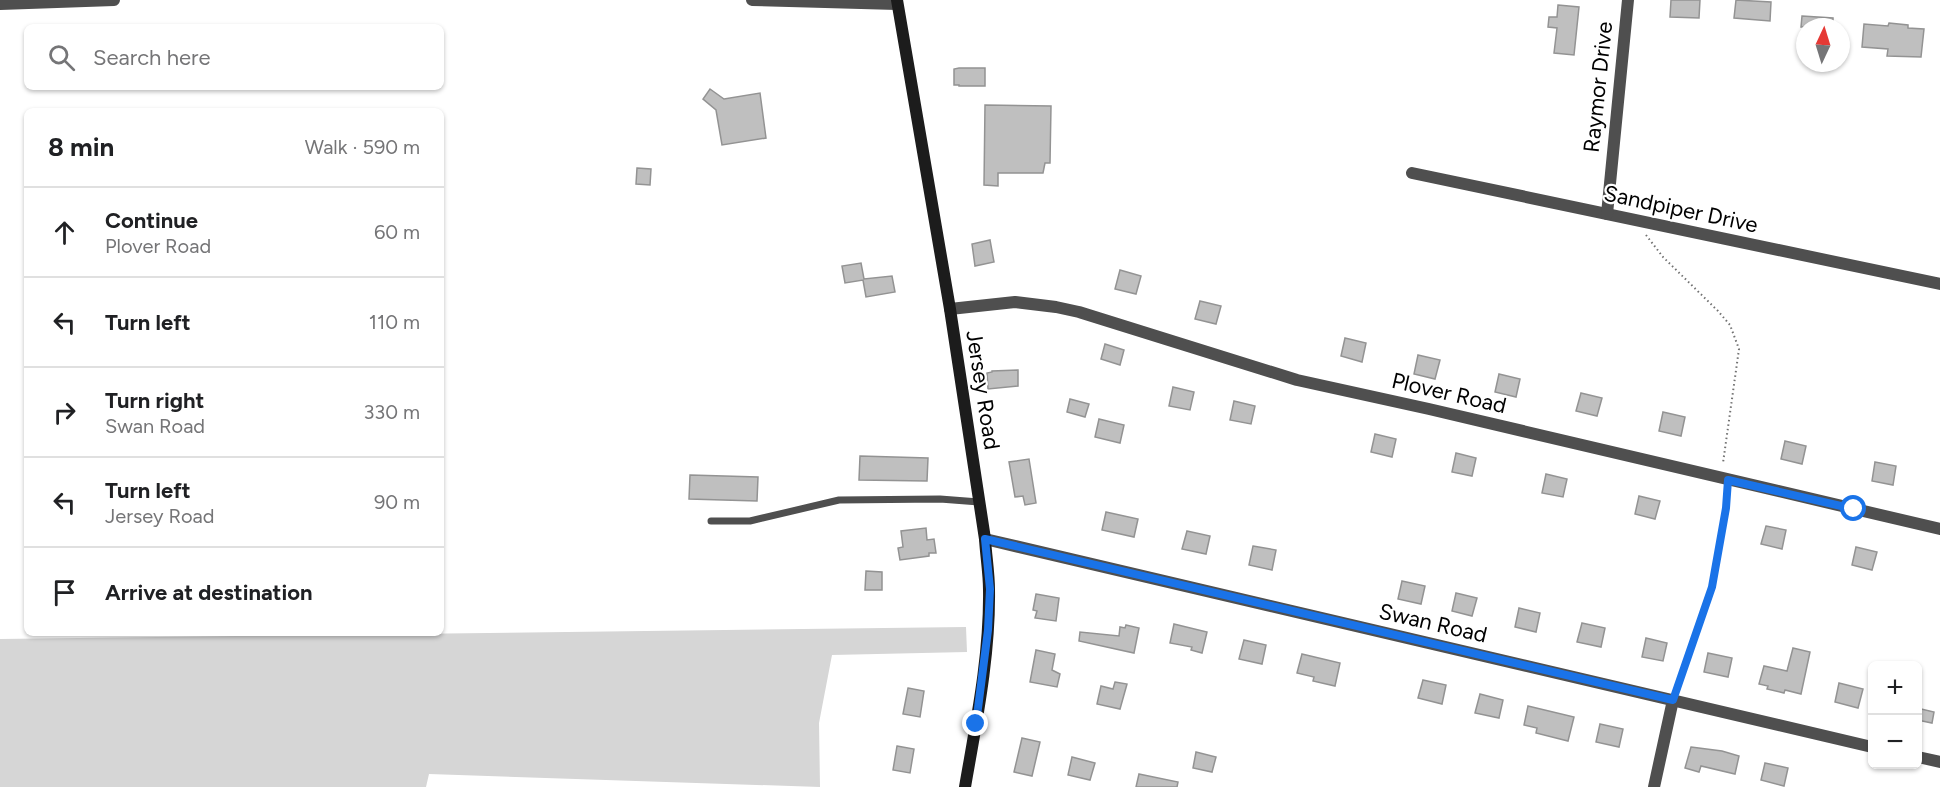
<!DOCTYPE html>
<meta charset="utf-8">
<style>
:root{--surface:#fff;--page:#f2f2f2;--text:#202124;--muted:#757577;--line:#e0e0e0}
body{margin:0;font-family:Figtree,sans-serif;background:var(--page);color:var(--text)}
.controls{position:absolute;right:18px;bottom:18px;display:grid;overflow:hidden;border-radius:9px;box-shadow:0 2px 4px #0004}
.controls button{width:54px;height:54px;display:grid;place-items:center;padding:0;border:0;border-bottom:2px solid var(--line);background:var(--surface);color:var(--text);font:30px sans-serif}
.compass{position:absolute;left:1796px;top:18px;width:54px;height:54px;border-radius:50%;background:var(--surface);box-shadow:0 2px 4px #0004;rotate:4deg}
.stop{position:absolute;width:18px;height:18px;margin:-14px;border:4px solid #1a73e8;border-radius:50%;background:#fff}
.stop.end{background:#1a73e8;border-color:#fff;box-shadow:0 2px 6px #0008}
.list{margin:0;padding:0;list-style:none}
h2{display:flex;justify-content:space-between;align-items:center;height:78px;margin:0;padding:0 24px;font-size:26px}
h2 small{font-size:20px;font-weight:400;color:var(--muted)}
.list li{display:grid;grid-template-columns:39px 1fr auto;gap:18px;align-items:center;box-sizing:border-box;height:90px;padding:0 24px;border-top:2px solid var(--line)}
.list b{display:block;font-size:22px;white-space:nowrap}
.list p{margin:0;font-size:20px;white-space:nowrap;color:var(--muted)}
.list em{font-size:20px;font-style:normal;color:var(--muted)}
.icon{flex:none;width:33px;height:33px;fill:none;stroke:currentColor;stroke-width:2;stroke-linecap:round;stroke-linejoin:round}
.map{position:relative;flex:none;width:1940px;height:787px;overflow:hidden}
.search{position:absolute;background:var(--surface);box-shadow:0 2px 4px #0004;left:24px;top:24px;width:420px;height:66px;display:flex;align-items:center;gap:15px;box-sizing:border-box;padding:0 21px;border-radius:9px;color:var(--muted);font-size:22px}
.panel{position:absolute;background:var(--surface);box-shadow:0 2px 4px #0004;left:24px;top:108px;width:420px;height:528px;border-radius:9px}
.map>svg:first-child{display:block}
.green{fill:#d6d6d6}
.building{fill:#bfbfbf;stroke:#939393;stroke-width:1.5}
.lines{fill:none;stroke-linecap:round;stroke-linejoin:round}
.path{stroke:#717171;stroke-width:2;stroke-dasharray:1.5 3;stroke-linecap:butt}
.lane{stroke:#4f4f4f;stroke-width:7}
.street{stroke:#4f4f4f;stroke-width:12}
.secondary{stroke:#1c1c1c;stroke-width:12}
.route{stroke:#1a73e8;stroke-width:8}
.labels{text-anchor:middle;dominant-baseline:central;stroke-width:4.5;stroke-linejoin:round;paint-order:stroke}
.street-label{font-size:22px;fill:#000;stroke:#fff}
</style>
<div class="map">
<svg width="1940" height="787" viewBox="0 0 1940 787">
<rect width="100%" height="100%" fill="#fff"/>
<path class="green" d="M966,627l1,25 -135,3 -13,68 1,64 -391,-13 -3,13h-426v-148z"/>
<g class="building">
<path d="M1671,0h29l-1,18 -29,-1z"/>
<path d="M1736,0l35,2 -1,19 -36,-3z"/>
<path d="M1558,5l21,2 -5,48 -20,-2 3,-25 -9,-1 1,-10h8z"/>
<path d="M1802,16l31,2v9h-32z"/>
<path d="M1889,23l19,2v3l16,1 -3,28 -34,-1 1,-7 -26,-2 2,-23 24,2z"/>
<path d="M959,68h26v18h-26v-1h-5v-16z"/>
<path d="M710,89l14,10 36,-6 6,45 -44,7 -6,-35 -13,-11z"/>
<path d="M985,105l66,1 -1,57h-5l-2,10h-45v13l-14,-1z"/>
<path d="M637,168l14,1 -1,16 -14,-1z"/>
<path d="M990,240l4,22 -19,4 -3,-22z"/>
<path d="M861,263l3,16 28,-3 3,16 -29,5 -3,-17 -18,3 -3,-17z"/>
<path d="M1120,270l21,6 -5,18 -21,-5z"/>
<path d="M1200,301l21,5 -5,18 -21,-5z"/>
<path d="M1345,338l21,5 -4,19 -21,-6z"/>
<path d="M1105,344l19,6 -4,15 -19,-6z"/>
<path d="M1418,355l22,5 -5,19 -21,-5z"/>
<path d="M1018,370v16l-30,3 -1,-16 5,-1v-1z"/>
<path d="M1499,374l21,5 -4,18 -21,-5z"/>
<path d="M1173,387l21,5 -4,18 -21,-4z"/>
<path d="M1581,393l21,5 -5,18 -21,-5z"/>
<path d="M1070,399l19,5 -4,13 -18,-5z"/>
<path d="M1234,401l21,5 -4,18 -21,-4z"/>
<path d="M1663,412l22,5 -4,19 -22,-5z"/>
<path d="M1099,419l25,6 -4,18 -25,-6z"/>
<path d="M1375,434l21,5 -4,18 -21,-5z"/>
<path d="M1785,441l21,5 -4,18 -21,-5z"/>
<path d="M1456,453l20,5 -4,18 -20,-4z"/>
<path d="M860,456l68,2 -1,23 -68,-1z"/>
<path d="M1029,459l7,44 -11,2 -2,-9 -8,1 -6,-35z"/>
<path d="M1875,462l21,4 -3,19 -21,-4z"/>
<path d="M1546,474l21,5 -4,18 -21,-4z"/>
<path d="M690,475l68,2 -1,24 -68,-2z"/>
<path d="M1639,496l21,5 -5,18 -20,-5z"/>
<path d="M1106,512l32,7 -4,18 -32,-7z"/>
<path d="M1766,526l20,4 -4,19 -21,-5z"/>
<path d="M926,528l1,12 7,-1 2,14h-7v3l-29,4 -2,-12 5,-1 -2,-16z"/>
<path d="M1187,531l23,5 -4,18 -24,-5z"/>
<path d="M1253,546l23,4 -4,20 -23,-5z"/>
<path d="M1856,547l21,5 -5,18 -20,-5z"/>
<path d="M866,571l16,1v18h-17z"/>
<path d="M1402,581l23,5 -4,18 -23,-5z"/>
<path d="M1456,593l21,5 -5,18 -20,-5z"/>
<path d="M1036,594l23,4 -3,23 -21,-3 2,-7 -4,-1z"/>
<path d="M1519,608l21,5 -4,19 -21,-5z"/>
<path d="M1582,623l23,5 -4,19 -24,-5z"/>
<path d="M1174,624l33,8 -5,21 -11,-3 1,-3 -22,-4z"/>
<path d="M1126,625l13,3 -5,25 -55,-12 1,-9 39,4 1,-9 5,1z"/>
<path d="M1646,638l21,5 -4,18 -21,-4z"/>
<path d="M1244,640l22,5 -4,19 -23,-5z"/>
<path d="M1793,648l17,4 -9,42 -16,-4 -1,3 -17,-4 1,-3 -9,-2 5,-18 23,5z"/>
<path d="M1036,650l19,4 -3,16 8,4 -3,13 -27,-5z"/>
<path d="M1708,653l24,5 -4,19 -24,-5z"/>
<path d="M1302,654l38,9 -5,23 -22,-5 1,-4 -17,-4z"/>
<path d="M1423,680l23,5 -4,19 -24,-6z"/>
<path d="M1115,682l12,2 -7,25 -23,-5 4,-18 12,3z"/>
<path d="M1839,683l24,6 -5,19 -23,-6z"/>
<path d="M908,688l16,3 -4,26 -17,-3z"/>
<path d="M1480,694l23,6 -4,18 -24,-5z"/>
<path d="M1528,706l46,11 -6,24 -32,-8 1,-5 -13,-3z"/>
<path d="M1917,708l17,4 -2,11 -15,-3z"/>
<path d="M1600,724l23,5 -4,18 -23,-5z"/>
<path d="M1022,738l18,4 -8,34 -18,-4z"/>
<path d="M897,746l17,3 -4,24 -17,-3z"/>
<path d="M1691,747l31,4 17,5 -4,18 -34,-8 -2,6 -14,-4z"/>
<path d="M1196,752l20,5 -4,15 -19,-4z"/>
<path d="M1072,757l23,6 -5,17 -22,-5z"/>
<path d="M1765,763l23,5 -4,18 -23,-6z"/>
<path d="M1139,774l39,8 -1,5h-41z"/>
</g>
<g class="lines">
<g class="path">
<path d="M1646,235l17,22 55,54 12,14 9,24 -16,114"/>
<path d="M1677,689l35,-102 14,-79 1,-16"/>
</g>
<path class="lane" d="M711,521h39l89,-21 101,-1 39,3"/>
<g class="street">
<path d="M752,0l145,4"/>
<path d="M0,4l114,-4"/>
<path d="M1412,173l528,111"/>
<path d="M1607,214l21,-214"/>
<path d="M950,309l65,-7 41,5 23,5 218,68 132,29 511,120"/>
<path d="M985,539l887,208"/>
<path d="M1918,757l22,5"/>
<path d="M1654,787l19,-87"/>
</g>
<path class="secondary" d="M897,0l53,309 35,230c1,17 4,34 4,51 1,66 -13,133 -24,197"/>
</g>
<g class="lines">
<path class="route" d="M976,724l12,-94 2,-41 -5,-50 688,161 39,-113 14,-79 2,-28 126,29"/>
</g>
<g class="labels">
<g class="street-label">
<text transform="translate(1598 87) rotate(-84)">Raymor Drive</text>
<text transform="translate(1681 209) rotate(12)">Sandpiper Drive</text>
<text transform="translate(983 390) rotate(81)">Jersey Road</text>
<text transform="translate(1449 393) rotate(13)">Plover Road</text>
<text transform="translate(1433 623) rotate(13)">Swan Road</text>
</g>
</g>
</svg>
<div class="controls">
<button>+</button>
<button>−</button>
</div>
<svg class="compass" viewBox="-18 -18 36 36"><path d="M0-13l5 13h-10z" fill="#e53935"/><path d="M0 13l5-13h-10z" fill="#757577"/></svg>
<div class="stop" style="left:1854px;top:509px"></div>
<div class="stop end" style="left:976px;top:724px"></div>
<div class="search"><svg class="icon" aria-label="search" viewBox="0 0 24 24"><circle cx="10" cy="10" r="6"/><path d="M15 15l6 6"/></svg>Search here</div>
<section class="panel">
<h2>8 min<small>Walk · 590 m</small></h2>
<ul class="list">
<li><svg class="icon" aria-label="ahead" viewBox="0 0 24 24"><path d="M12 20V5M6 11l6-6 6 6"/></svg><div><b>Continue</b><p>Plover Road</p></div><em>60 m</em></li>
<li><svg class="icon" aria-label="left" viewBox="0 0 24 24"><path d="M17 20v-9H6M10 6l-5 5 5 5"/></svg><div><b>Turn left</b></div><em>110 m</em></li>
<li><svg class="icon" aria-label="right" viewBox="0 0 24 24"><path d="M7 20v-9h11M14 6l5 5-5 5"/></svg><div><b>Turn right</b><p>Swan Road</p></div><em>330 m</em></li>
<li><svg class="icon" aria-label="left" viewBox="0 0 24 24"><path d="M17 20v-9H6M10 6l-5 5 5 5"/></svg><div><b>Turn left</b><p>Jersey Road</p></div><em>90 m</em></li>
<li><svg class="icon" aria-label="arrive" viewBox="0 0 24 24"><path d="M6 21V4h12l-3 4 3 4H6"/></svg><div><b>Arrive at destination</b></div></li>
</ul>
</section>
</div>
